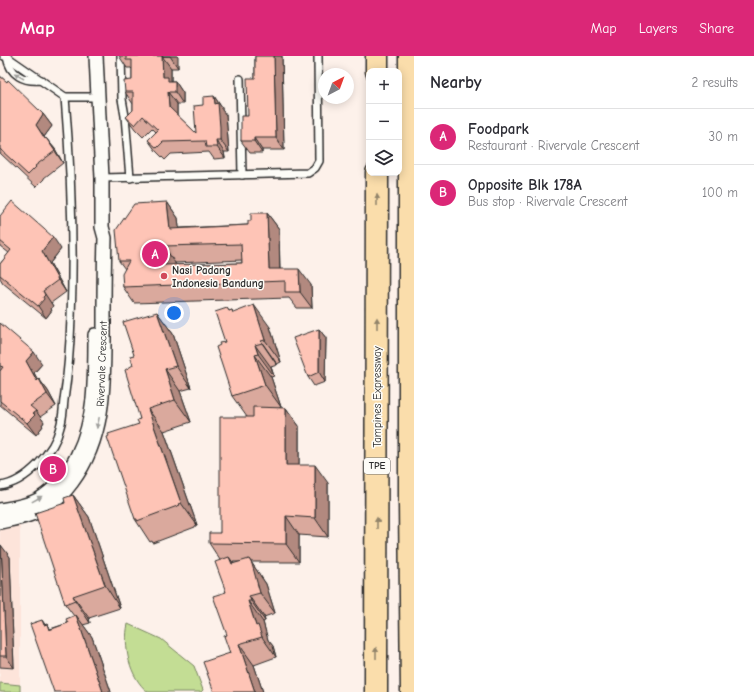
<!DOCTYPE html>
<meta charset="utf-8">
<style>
:root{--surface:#fff;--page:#f7f7f7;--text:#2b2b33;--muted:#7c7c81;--line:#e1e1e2;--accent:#db2777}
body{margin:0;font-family:"Comic Neue",sans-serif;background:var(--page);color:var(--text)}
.controls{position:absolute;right:12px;top:12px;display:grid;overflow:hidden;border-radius:8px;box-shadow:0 2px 10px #0003}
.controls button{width:36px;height:36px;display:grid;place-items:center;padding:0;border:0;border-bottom:1px solid var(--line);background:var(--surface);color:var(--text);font:20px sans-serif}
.compass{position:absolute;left:318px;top:12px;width:36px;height:36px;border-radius:50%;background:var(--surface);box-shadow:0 2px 10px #0003;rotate:41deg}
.you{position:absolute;left:174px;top:257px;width:14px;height:14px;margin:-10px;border:3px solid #fff;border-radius:50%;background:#1a73e8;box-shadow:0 0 0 6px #1a73e833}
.badge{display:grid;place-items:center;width:26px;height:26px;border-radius:50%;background:var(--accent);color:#fff;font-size:13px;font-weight:700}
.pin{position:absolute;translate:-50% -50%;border:2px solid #fff;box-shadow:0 1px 4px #0006}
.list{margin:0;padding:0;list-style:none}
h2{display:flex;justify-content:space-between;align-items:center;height:52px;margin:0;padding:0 16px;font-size:17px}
h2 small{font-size:13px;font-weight:400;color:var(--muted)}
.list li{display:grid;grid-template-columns:26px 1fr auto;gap:12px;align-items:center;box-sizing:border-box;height:56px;padding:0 16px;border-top:1px solid var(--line)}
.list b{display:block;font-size:15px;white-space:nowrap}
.list p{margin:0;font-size:13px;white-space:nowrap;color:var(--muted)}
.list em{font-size:13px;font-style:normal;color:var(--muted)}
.icon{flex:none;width:22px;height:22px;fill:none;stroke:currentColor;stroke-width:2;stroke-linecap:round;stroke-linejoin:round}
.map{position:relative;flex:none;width:414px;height:636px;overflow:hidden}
header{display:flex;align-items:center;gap:24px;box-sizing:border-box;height:56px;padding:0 20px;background:var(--accent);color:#fff}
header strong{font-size:19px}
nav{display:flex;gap:22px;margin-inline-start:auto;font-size:14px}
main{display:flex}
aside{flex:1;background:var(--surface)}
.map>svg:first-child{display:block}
.built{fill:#fde4da}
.green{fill:#c3dd94;stroke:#778460}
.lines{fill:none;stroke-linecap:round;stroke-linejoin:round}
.lane-casing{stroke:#2b2b2b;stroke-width:10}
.street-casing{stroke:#2b2b2b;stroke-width:16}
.highway-casing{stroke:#2b2b2b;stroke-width:25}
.lane{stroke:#fdfcf7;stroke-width:7}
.street{stroke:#fdfcf7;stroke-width:13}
.highway{stroke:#faddab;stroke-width:22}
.wall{fill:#daa99d;stroke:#2b2b2b;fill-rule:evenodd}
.shaded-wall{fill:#b2897f;stroke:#2b2b2b}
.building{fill:#fec4b6;stroke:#2b2b2b;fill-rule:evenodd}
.oneway{fill:#9e9e9b}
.oneway2{fill:#92846b}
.poi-dot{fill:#d1495b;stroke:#fdfcf7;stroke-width:1.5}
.labels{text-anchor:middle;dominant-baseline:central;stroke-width:3;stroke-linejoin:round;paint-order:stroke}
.shield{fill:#fdfcf7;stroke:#6a6a68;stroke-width:1}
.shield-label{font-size:10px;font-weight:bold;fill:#2b2b2b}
.poi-label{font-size:11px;font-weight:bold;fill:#2b2b2b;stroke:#fdfcf7;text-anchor:start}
.street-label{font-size:11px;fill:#2b2b2b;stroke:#fdfcf7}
</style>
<header>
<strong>Map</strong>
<nav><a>Map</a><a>Layers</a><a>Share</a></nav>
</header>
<main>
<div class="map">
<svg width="414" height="636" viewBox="0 0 414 636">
<rect width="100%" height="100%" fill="#fdf1ea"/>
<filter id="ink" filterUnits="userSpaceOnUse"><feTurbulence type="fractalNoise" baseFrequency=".025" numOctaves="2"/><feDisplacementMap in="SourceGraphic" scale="8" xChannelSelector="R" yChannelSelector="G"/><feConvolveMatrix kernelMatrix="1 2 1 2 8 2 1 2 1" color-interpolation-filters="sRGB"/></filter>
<g filter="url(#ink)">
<path class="built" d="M20,468v161l-20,-2v-154z"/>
<g class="green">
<path d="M128,568l33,15 33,27 9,24 -2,2h-53c-19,-15 -25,-46 -20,-68z"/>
<path d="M0,627l20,2v7h-20z"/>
</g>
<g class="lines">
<g class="lane-casing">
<g id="lane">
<path d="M4,0l3,1 58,40h33"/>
<path d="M121,0l1,43 3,17 5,62"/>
<path d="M7,1c3,18 17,25 34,23"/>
<path d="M240,23l2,96"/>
<path d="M102,122l206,-5 7,-5 4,-7 -1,-105"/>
<path d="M0,430c26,-3 55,-35 60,-59 3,-9 3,-18 4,-27 4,-27 6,-54 7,-82 3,-74 0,-148 -6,-221"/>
</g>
</g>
<g class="street-casing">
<g id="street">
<path d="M0,454c12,-2 27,-4 38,-10 35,-21 51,-63 55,-101 2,-21 2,-43 2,-64"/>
<path d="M0,466c18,-4 36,-7 51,-18 9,-6 15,-14 21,-22 34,-45 32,-101 32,-155 0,-30 0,-59 1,-89l-3,-11v-49l-6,-122"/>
</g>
</g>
<g class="highway-casing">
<g id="highway">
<path d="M377,0v15"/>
<path d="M410,0v447l2,189"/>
<path d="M376,636l1,-519"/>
</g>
</g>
<use href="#lane" class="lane"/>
<use href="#street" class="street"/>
<use href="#highway" class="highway"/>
</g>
<g class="wall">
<path d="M119,0h58l1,12h-7v13h4l8,12v11h-6v11l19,18 7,-28 11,-9 8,12v2l4,5 3,37h-5l1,6 -11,1 -5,-7 -38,2 -6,6 -9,-9 -8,-11 8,-8 -4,-4 -9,9 -8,-8 -9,-12 7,-7v-6l-8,-12 7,-12v-11l-1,-1h-4z"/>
<path d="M255,0h27l2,94h-22v3h-12l-9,-12 7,-25 7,-38z"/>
<path d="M0,20l43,38 9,12 -8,11 11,12 8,14 -19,15v1l-8,8 -36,-34z"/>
<path d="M167,146l11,16 1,10 69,-3 3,-4 16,-8 12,16 1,40 31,16 1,23h-15l-8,-10 -155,5 -11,-16 2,-18 -6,-8zM242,204v3l-67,2v-2z"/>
<path d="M0,160l61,33 -11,14 16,29 -15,11 2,3 -2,3 1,1 -6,8 -43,-35 -3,-5v-14l9,-11 -9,-7z"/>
<path d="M227,252l2,3 3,-1 2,3 36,14 11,35 -4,2v1l-6,2 3,9 -3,1 10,30 -2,1h7l13,18v39l29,18v54l-29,-2v27h-48l15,22 9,29 -11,4 1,4 -2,1 5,18 5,6 3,11 -22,8 9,27h-49l16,-39 -3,-18 -1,-43 -6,-32 -11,-17 11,-10 27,-116 -15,-21 -7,-54zM233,506h7l-6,2z"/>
<path d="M157,256l16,22 18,54 -11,3 11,31 -27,9 33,94 -2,1v1l-42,16 -1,-2 -2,1 -15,-23 4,-95 1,-5 -7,-54 1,-10z"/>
<path d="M0,267l42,41 -8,9 4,7 1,-1 9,12 8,15 -16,11 4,5 -2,3 1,1 -7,9 -36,-30z"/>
<path d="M319,273l7,9 -1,44 -11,4 -6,-9z"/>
<path d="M73,439l16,22 31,91 -31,10 1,5 -7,2 9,12 19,55 -66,-68 5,5 18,-6 6,-7 -9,-12v-101z"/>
<path d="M0,489l10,12 4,111 -14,-1z"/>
</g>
<g class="shaded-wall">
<path d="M162,0l9,12v13l4,6v-6l8,12v11l-8,-12 -12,-15z"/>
<path d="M170,0h7l1,1v11z"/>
<path d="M274,0h8l2,94 -8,-12z"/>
<path d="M168,36l9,12v15l-8,-12z"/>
<path d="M214,40l8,12v2l4,5 3,37 -9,-12 -5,-36z"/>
<path d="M43,58l9,12 -8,11 -8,-12z"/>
<path d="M46,82l9,11 8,14 -8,-12z"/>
<path d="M254,82l8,12v3l-8,-12z"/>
<path d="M216,84l8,12 1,6 -8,-11z"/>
<path d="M167,146l11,16 3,27 -11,-16z"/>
<path d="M267,157l12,16 1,52 -11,-12z"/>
<path d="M53,181l8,12 -11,14 16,29 -8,-12 -16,-29z"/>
<path d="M164,190l11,17 1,18 -12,-16z"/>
<path d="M299,213l12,16 1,23 -12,-16z"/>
<path d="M43,235l10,15 -2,3 1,1 -6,8 -8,-12 5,-9z"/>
<path d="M254,249l16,22 11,35 -16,-22z"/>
<path d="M157,256l16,22 18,54 -15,-22z"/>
<path d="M319,273l7,9 -1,44 -6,-10z"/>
<path d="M261,285l16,23v1l-15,-22z"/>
<path d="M255,289l16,22 3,9 -16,-22z"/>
<path d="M34,296l8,12 -8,9 11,20 -8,-12 -11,-20z"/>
<path d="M255,299l16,22 10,30 -16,-22z"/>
<path d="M165,313l15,22 11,31 -16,-22z"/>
<path d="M39,323l9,12 8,15 -9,-12z"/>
<path d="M286,352l13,18v57l-13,-18z"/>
<path d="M148,353l16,22 33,94 -16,-22z"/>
<path d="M36,355l8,11 -2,3 1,1 -7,9 -9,-12z"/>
<path d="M315,409l13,18v54l-13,-19z"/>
<path d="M73,439l16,22 31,91 -15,-23z"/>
<path d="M286,460l13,19v27l-13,-18z"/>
<path d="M1,489l9,12 4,111 -8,-12z"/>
<path d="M229,501l15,21 -12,-14z"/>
<path d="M249,503l17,25 9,29 -15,-20z"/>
<path d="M73,540l16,22 1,5 -15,-23z"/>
<path d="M249,540l15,21 1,4 -14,-20z"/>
<path d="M248,545l15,21 5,18 5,6 3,11 -14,-20 -6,-11z"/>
<path d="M76,559l16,22 19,55h-8z"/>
<path d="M42,564l6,9 -1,-5 15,22 -18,-21z"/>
<path d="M239,588l15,21 9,27h-8z"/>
</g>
<g class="building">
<path d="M126,0h44h-8l1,21h5v4h7v11h-7l1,15 27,26 -2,-27 9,-1v-8l11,-1 1,8 3,-1 2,24v13h-4l1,7h-11l-1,-6 -42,1 -6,6 -9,-8 10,-10 -15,-14 -8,9 -9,-8 7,-7v-18h-8l-1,-11 8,-1v-20h-6z"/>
<path d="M255,0h19l2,82h-22v3h-13v-25h7l-1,-38h8z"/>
<path d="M0,20l7,6 1,-2 35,34 -7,11 9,14 1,-1 9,13 -20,15 1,1 -8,8 -28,-26z"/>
<path d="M12,145l41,36 -11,14 16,29 -15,11 2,4 -2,2 1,2 -6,7 -38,-31v-11l11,-14 -11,-9v-25z"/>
<path d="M167,146l3,27 78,-4v-4h3v-8h16l2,56h30l1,23h-15v-11l-162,6 -1,-13 7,-13h-10l-3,-31 18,-26zM241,188l1,19 -78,2v-19z"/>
<path d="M254,249l11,35 -4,1 1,2 -7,2 3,9 -3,1 10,30 -33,11 -16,-49 4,-2 -1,-2 6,-1 -10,-30 12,-4 2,3 3,-1 1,3z"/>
<path d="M157,256l19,54 -11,3 10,31 -27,9 33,94 -2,1 1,1 -43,16v-2h-2l-28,-82 2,-1 -1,-2 31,-10 -2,-4 3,-1 -15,-49 8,-5 -3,-9 4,-1 -11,-33z"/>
<path d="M0,267l34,29 -8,9 11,20 2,-2 8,15 -17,12 6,5 -3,2 2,2 -8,8 -27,-22v-30l3,-4 -3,-1z"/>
<path d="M319,273v43l-11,5 -15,-39z"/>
<path d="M253,351l33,1v57h29v53l-29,-2v28l-77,-1v-10h11v-116h33z"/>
<path d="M73,439l32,90 -32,11 2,4 -10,4 -30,-91 30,-10 -1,-5z"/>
<path d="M0,489h1l5,111h-6z"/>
<path d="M229,501l3,7 17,-5 3,5 8,29 -11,3 2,5h-3l8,25 2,-1 4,12 -23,7 16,48h-41l-11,-30 27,-9 -6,-17 3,-1 -14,-39 13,-4 -11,-30z"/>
<path d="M76,559l27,77h-49l-24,-68 12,-4 2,5 3,-1 2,6 19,-7 -2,-4z"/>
</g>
<defs><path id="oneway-solid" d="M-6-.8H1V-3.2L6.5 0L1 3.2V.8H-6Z"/></defs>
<g class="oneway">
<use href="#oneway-solid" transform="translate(19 20) rotate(-148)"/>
<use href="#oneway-solid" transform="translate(98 367) rotate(102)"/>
<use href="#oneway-solid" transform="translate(37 443) rotate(-29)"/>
</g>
<g class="oneway2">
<use href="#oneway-solid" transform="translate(377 144) rotate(-90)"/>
<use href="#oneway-solid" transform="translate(377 267) rotate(-90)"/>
<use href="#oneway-solid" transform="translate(377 467) rotate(-90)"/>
<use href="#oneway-solid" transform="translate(376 597) rotate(-90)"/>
</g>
</g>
<circle class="poi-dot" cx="164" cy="220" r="4"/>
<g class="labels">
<rect class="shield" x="364" y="402" width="26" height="16" rx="3"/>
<g class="shield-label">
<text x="377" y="410">TPE</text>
</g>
<g class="poi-label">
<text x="172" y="214">Nasi Padang<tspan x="172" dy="13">Indonesia Bandung</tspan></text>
</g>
<g class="street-label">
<text transform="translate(102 308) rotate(-88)">Rivervale Crescent</text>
<text transform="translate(377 341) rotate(-90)">Tampines Expressway</text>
</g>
</g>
</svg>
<div class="controls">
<button>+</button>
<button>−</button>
<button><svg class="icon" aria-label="layers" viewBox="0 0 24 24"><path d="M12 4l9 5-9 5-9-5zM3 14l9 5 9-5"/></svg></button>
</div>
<svg class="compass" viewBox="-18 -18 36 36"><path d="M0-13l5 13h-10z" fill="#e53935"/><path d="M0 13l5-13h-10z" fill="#7c7c81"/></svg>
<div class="you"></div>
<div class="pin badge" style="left:155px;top:198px">A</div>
<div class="pin badge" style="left:53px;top:413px">B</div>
</div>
<aside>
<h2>Nearby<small>2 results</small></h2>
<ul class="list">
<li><span class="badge">A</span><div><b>Foodpark</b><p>Restaurant · Rivervale Crescent</p></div><em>30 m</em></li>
<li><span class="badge">B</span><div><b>Opposite Blk 178A</b><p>Bus stop · Rivervale Crescent</p></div><em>100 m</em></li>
</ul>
</aside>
</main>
